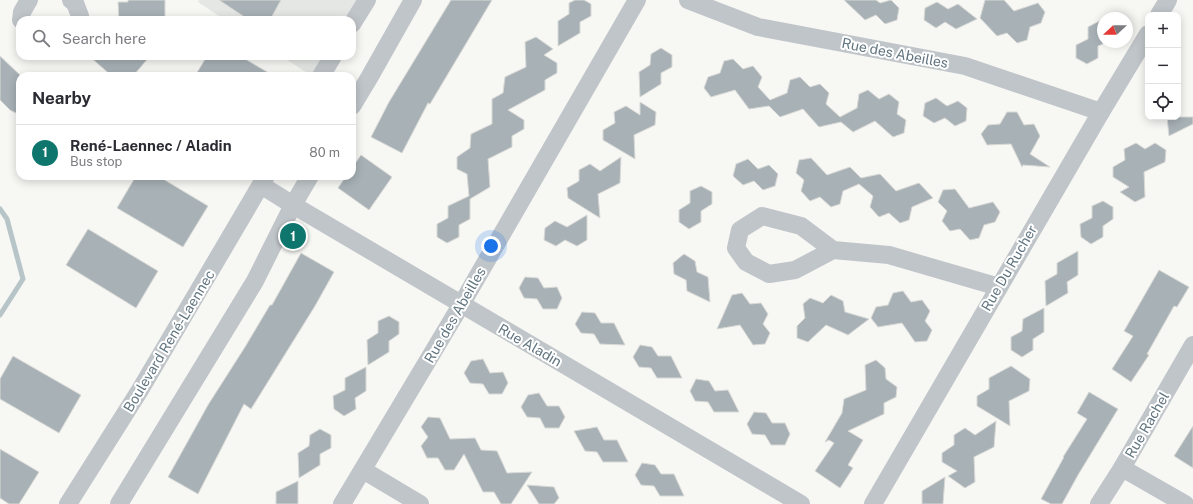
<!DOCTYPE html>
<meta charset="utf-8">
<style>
:root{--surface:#fff;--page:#f7f7f7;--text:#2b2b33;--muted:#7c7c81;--line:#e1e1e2;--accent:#0f766e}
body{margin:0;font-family:"Public Sans",sans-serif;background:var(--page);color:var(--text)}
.controls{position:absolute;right:12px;top:12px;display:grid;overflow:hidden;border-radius:8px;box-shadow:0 2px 10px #0003}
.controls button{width:36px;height:36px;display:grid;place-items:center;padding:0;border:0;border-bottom:1px solid var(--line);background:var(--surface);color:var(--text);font:20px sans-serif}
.compass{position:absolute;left:1097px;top:12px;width:36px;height:36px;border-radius:50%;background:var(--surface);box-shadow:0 2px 10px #0003;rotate:248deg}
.you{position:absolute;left:491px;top:246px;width:14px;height:14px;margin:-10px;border:3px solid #fff;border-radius:50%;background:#1a73e8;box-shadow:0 0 0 6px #1a73e833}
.badge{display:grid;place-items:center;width:26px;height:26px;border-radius:50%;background:var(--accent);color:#fff;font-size:13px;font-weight:700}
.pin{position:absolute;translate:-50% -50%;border:2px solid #fff;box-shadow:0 1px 4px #0006}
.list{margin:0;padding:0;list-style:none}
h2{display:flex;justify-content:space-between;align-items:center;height:52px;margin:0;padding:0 16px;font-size:17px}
h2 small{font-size:13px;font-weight:400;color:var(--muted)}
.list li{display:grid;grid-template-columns:26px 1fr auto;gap:12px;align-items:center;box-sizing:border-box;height:56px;padding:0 16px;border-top:1px solid var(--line)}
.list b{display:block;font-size:15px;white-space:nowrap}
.list p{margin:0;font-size:13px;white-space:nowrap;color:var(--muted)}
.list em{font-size:13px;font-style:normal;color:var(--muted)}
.icon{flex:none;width:22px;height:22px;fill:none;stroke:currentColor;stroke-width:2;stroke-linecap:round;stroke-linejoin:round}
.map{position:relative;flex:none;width:1193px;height:504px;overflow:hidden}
.search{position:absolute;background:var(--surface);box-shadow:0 2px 10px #0003;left:16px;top:16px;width:340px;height:44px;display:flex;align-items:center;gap:10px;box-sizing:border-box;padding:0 14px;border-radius:12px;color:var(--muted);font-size:15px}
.panel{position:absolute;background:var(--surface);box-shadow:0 2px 10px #0003;left:16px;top:72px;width:340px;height:108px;border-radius:12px}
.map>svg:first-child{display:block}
.built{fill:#e5e7e5}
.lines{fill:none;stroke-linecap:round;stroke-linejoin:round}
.stream{stroke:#b7c5c8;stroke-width:5}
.building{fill:#a7b1b6;stroke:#d9d9d6}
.minor{stroke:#c0c5c9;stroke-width:18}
.labels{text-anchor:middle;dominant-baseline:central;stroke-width:4;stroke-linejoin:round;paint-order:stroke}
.street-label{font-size:14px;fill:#617580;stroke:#fff}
</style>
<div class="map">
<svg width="1193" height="504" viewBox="0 0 1193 504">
<rect width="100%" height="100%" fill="#f7f7f4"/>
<g class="built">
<path d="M199,0h168l-15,20h-127l-27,-18z"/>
<path d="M281,56h52l-21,20z"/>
</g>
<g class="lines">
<path class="stream" d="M0,209l7,10 16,60 -23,36"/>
</g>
<g class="building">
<path d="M128,0h37v17l-9,1v2h-37l-1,-18h10z"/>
<path d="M219,0h62l-11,20h-21z"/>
<path d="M451,0h41l-62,104 -2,-1 -26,50 -31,-16 18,-35z"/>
<path d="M575,0h9l7,4v12l-11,6v11l-22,13v-25l11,-7v-11z"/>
<path d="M844,0h32l4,3 11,-3 8,8 -2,12 -12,4 -9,-9 -11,5z"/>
<path d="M985,0h19l10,11 24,-8 7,9 -4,11 -11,4 -3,13 -10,3 -10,-10 -10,3 -17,-18z"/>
<path d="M937,2l11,7 10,-5 19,15 -21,10 -11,-7 -9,6 -12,-8 1,-12z"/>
<path d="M1103,19v25l-5,2v12l-11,6 -11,-6v-13l12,-6v-12z"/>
<path d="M536,37l17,12 -9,6 13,8v10l-12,7v10l-37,20 16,10v9l-12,7v11l-24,12 2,28 -20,12v20l-11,6v12l-12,6 -10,-6v-13l11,-6v-12l21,-10 -2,-22 -10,-5v-12l13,-9 1,-14 21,-10v-25l11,-6 2,-16 21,-10 -1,-25z"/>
<path d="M661,48l11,7v12l-11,6v11l-21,13 -1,-25 11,-7 1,-11z"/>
<path d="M0,56l20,19v40l-10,-5 -10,-10z"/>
<path d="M89,56h61l-17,20h-21z"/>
<path d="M207,56h33l34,20h-79z"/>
<path d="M733,59l10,10 10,-3 9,11 -4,10 12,13 17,-7 3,-13 10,-3 10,10 10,-3 9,9 -3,11 14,13 17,-9 2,-14 9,-4 11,9 10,-5 10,8 -2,12 9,6 -2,13 -11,4 -18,-16 -22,11 -12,-10 -22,5 -16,-18 -23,8 -11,-11 -20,3 -14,-19 -24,7 -7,-9 4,-11 12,-4 4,-12z"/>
<path d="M936,98l11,8 11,-5 9,7 -1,13 -11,5 -10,-8 -11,5 -11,-7 2,-13z"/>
<path d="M640,102l16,10 -1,13 -21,10 1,24 -32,-19v-10l12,-7 -1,-11 12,-6 14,9z"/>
<path d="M1007,112h10l7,13 10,-1 6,12 -10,18 20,13 -27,-2 -1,2 -11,-23 -24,1 -6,-11 7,-9 12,-1z"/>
<path d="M1167,117h26v7l-24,12z"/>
<path d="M1136,143l9,6 10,-6 11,7 -1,12 -21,10 1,25 -10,5 -15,-10 9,-5 -16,-10v-10l12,-7 -1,-11z"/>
<path d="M361,155l31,22 -23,33 -31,-22 8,-12h6v-8z"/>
<path d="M621,157l-1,26 -22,11 2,24 -32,-20 -1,-10 12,-7v-11l11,-6 10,7z"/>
<path d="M811,158l16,17 23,-8 11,11 19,-4 16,17 23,-8 14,15 -21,9 -3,13 -9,3 -11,-10 -10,4 -9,-10 3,-11 -14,-12 -16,7 -3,13 -9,3 -11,-10 -10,4 -9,-10 3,-11 -8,-7 3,-13z"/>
<path d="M748,159l10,10 11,-4 9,9 -3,12 -12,4 -9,-9 -11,4 -10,-9 3,-12z"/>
<path d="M136,176h22l50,30 -25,41 -66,-39z"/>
<path d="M701,186l11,6v12l-11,7v11l-12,7 -10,-7v-12l11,-7v-12z"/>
<path d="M955,189l14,19 24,-6 7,10 -5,10 -11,3 -5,13 -9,2 -10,-11 -10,2 -8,-10 5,-10 -9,-9 5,-12z"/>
<path d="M1103,201l10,6v12l-10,7v11l-12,7 -10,-7 -1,-13 12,-6v-12z"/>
<path d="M587,215v25l-10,6 -12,-6 -9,6 -12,-6 1,-12 10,-7 12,6z"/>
<path d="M88,229l70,42 -22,37 -70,-43z"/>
<path d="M1078,251v24l-11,7 1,11 -22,13 -1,-25 12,-7v-11z"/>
<path d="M301,253l33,19 -19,34 -64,103 -7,-5 -46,90 -30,-17 40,-72 37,-58 25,-42h2z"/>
<path d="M684,254l11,7 2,11 11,5 2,25 -23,-11 -1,-11 -12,-6 -1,-11z"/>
<path d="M1159,270l30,17 -12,20 -3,-1 -27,48 2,1 -18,27 -19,-13 21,-33 -9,-5z"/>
<path d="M525,277l13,1 6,10 13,-1 5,11 -5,11h-14l-6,-10 -13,-1 -5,-10z"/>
<path d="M903,291l8,11 11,-2 8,11 -5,10 7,9 -5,11 -12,1 -13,-19 -24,4 -7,-9 5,-11 12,-2 5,-12z"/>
<path d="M742,293l8,11 11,-1 7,11 -5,10 7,9 -5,11 -12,1 -13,-20 -23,4 15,-34z"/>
<path d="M831,295l12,6 2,11 24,7 -21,16 -22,-10 -18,17 -11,-4v-12l8,-8 -2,-14 7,-6 13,5z"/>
<path d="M1044,308v24l-11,7v11l-11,7 -11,-7v-13l11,-6 1,-12z"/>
<path d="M582,312l13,1 6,10h13l11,22 -25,-1 -6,-10 -13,-1 -6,-9z"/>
<path d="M389,316l10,6v12l-10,7v11l-21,13 -1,-25 11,-7v-12z"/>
<path d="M640,345l12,2 6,9h13l11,22h-25l-6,-10 -12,-1 -6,-10z"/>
<path d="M13,356l68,39 -22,38 -59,-34v-20z"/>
<path d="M483,359l7,14 13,-1 5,11 -6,11h-13l-6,-10 -13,-1 -6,-10 7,-12z"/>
<path d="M876,360l9,8 1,11 11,8 -1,10 -12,6v11l-36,17 15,9 -15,25 5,3 -13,20 -25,-17 19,-28 -5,-3 -4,2 17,-29 2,-14 22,-9 -1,-25z"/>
<path d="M1011,366l19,13 -1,12 -20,10 1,25 -33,-20v-10l12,-7v-11z"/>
<path d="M366,367v24l-11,7 1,11 -12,7 -10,-7 -1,-13 12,-6v-12z"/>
<path d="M696,379l13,2 6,10 13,-1 11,22h-25l-6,-10 -13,-1 -5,-10z"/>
<path d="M1089,392l29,17 -40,66 -16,29h-11l-10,-5 23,-42h-1l24,-38 -10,-6z"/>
<path d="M539,393l8,13h12l6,11 -6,11h-14l-5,-10 -13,-1 -6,-10 7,-12z"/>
<path d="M754,412l12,1 6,10h13l5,11 -5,11h-14l-6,-10 -13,-1 -5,-10z"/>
<path d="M428,417l12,1 10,21 25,-1 6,12 16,1 10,22 25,-1 -21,32h-10l-7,-12h-11l-19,-38 -10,16h-9l-7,-12h-11l-6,-12 7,-9 -7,-10z"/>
<path d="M996,421l-2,26 -20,10 1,25 -10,6 -17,-12 9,-5 -15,-9v-9l12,-8v-10l11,-7 10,7z"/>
<path d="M1193,426v42l-19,-12z"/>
<path d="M597,427l7,13h13l11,22h-25l-6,-10 -12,-1 -11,-20z"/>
<path d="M320,429l11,6v13l-11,6v11l-21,13 -1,-25 11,-7 1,-11z"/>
<path d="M0,449l39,23 -20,32h-10l-9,-6z"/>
<path d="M642,463l13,2 6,9h13l10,22h-24l-6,-10 -13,-1 -6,-10z"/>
<path d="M945,477l-2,27h-21v-13z"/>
<path d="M298,481v23h-22v-12z"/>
<path d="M527,485l27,2 5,11 -5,6h-15z"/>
</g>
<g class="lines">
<g class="minor">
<path d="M71,0l4,3 5,13 -1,4"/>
<path d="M688,0l70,27 207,39 136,46"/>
<path d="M1159,15l9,-15"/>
<path d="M21,20l1,-8 7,-12"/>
<path d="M352,24l15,-24"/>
<path d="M321,76l12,-20"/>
<path d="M352,106l17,-28 44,-78"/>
<path d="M261,185l32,20 508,299"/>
<path d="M833,250l-38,20 -26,4 -23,-12 -10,-14 4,-18 22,-14 39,10 32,24 56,5 110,32"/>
<path d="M1122,468l63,36"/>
<path d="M363,470l57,34"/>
<path d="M68,504l72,-114 126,-214"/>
<path d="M119,504l136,-223 38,-76 17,-29"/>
<path d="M342,504l119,-199 176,-305"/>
<path d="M873,504l228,-392 47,-78"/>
<path d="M1099,504l23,-36 71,-123"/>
</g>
</g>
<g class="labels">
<g class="street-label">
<text transform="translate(895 53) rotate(11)">Rue des Abeilles</text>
<text transform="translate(1009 268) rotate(-60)">Rue Du Rucher</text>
<text transform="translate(455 315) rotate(-60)">Rue des Abeilles</text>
<text transform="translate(169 341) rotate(-59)">Boulevard René-Laennec</text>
<text transform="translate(530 345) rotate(30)">Rue Aladin</text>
<text transform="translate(1147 425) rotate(-60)">Rue Rachel</text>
</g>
</g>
</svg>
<div class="controls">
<button>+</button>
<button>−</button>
<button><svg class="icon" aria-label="locate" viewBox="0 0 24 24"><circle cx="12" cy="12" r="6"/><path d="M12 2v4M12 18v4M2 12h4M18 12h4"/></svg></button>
</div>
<svg class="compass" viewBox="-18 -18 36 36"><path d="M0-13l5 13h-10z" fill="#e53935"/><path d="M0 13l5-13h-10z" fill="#7c7c81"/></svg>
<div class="you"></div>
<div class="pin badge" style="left:293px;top:236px">1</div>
<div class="search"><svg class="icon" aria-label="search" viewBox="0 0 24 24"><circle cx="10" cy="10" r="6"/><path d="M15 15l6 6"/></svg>Search here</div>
<section class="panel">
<h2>Nearby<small></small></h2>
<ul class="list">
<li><span class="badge">1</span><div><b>René-Laennec / Aladin</b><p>Bus stop</p></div><em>80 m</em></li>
</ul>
</section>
</div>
